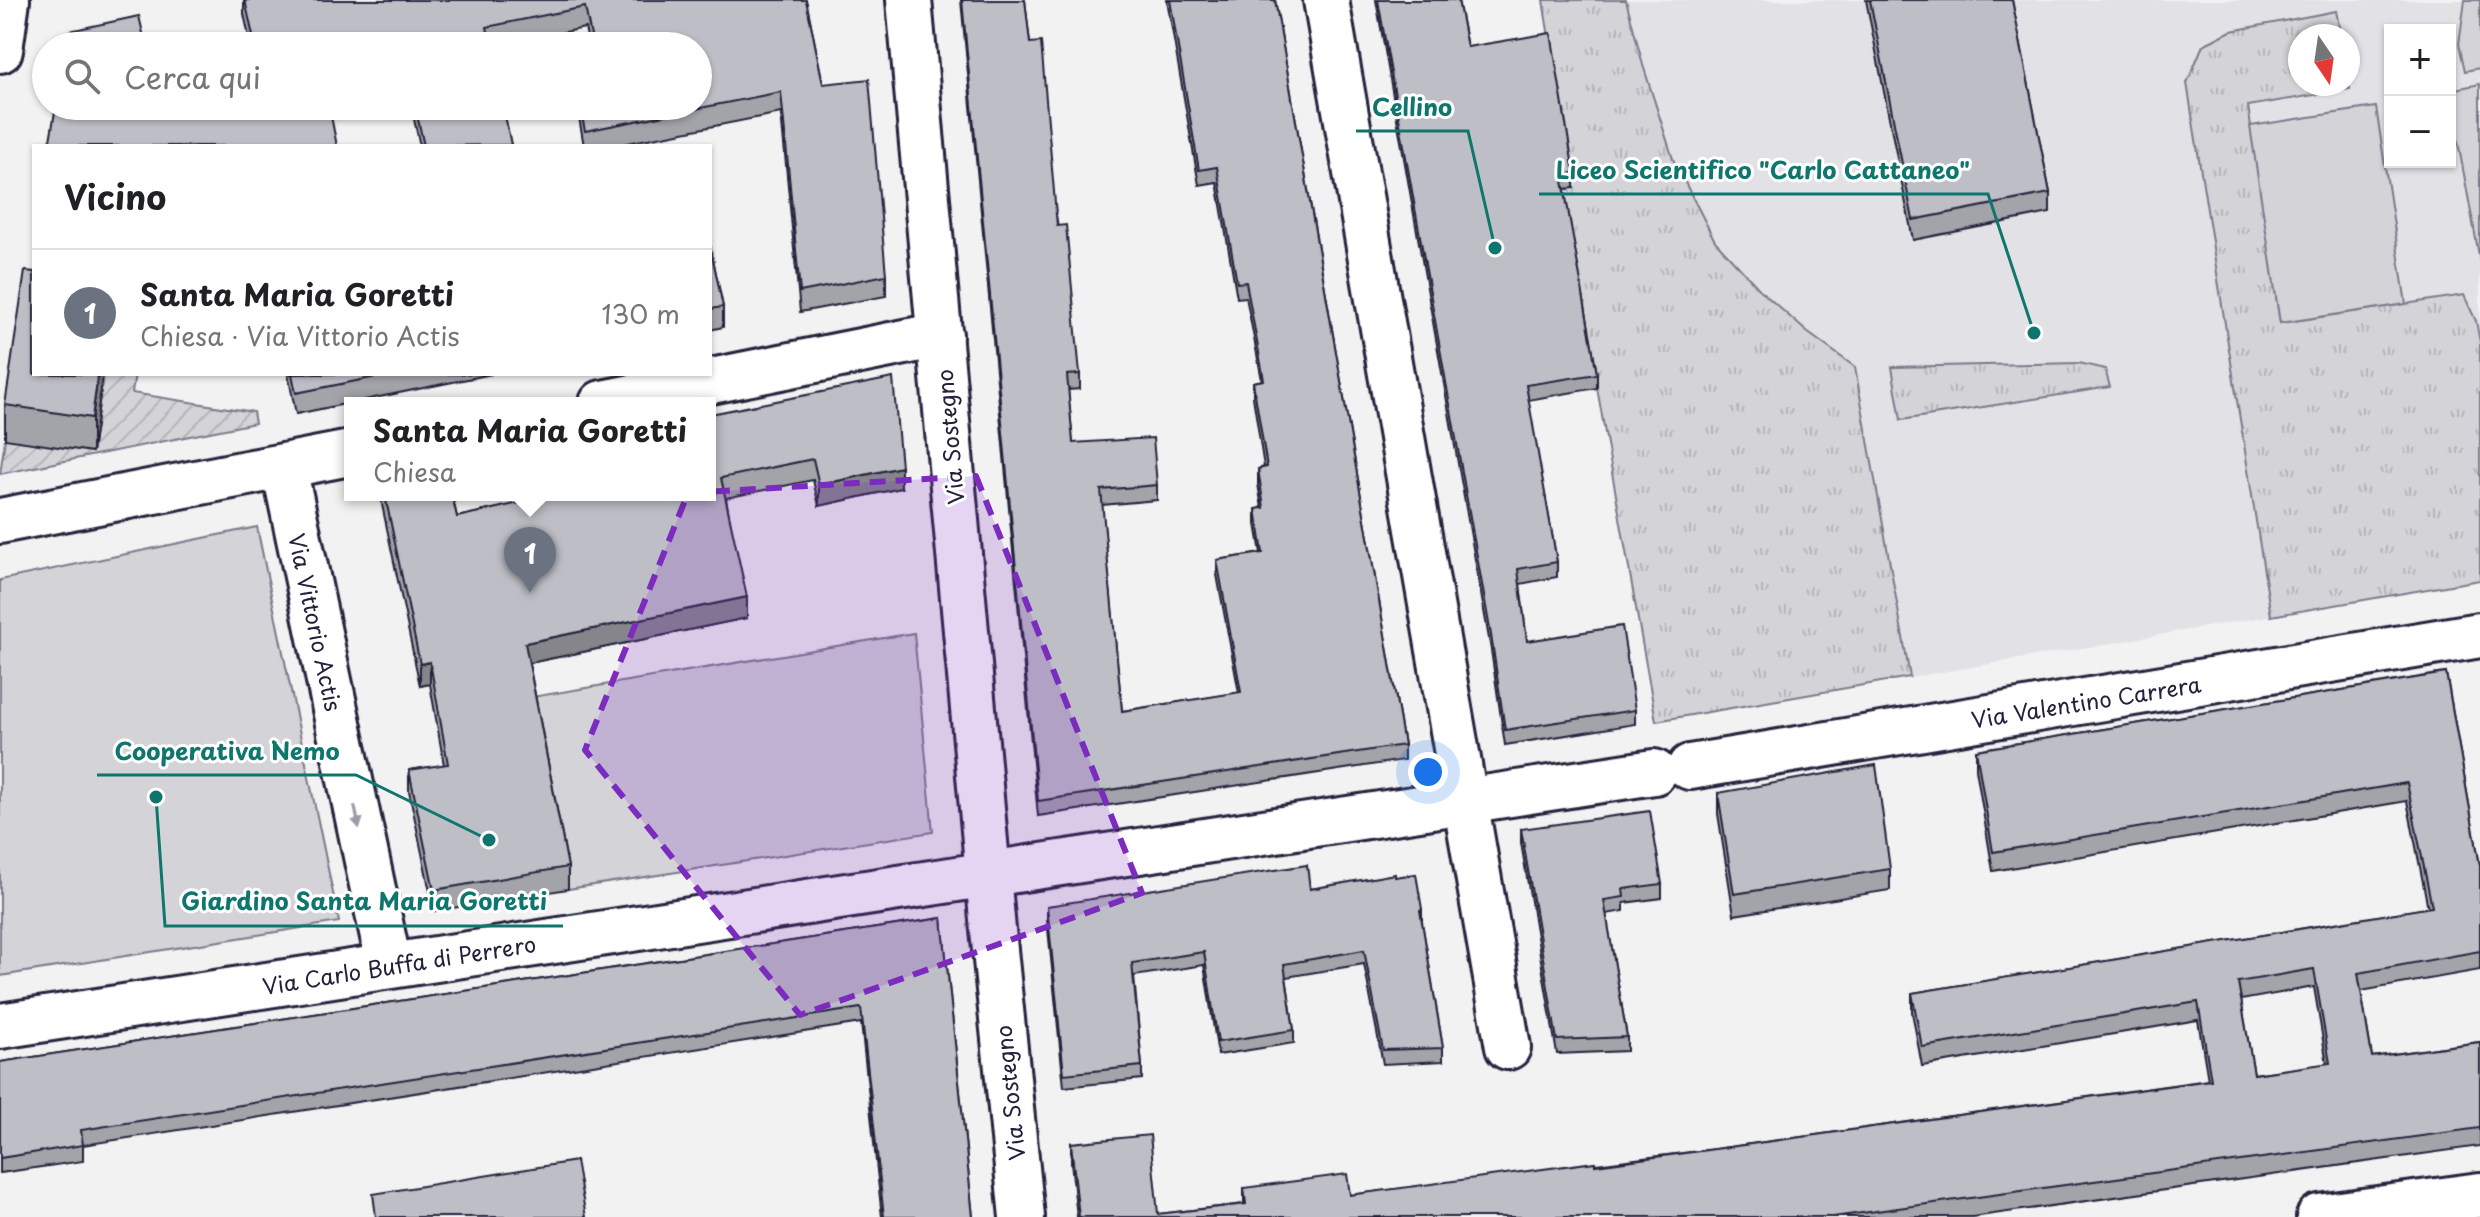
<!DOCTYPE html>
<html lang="it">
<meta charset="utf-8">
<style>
:root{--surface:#fff;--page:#f2f2f2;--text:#202124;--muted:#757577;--line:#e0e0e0;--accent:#1a73e8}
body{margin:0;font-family:"Playpen Sans",sans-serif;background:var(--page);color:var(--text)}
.controls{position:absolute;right:24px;top:24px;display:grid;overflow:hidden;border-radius:0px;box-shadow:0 2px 6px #0004}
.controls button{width:72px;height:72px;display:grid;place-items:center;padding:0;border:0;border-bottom:2px solid var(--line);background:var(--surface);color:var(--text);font:40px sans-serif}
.compass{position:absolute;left:2288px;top:24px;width:72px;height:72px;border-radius:50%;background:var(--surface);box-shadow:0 2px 6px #0004;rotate:167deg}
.you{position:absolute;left:1428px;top:772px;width:28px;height:28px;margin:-20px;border:6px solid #fff;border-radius:50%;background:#1a73e8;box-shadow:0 0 0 12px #1a73e833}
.badge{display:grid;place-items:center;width:52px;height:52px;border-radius:50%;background:var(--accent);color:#fff;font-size:26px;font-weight:700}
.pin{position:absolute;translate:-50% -66px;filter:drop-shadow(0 2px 4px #0008)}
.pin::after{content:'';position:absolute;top:42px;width:28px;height:24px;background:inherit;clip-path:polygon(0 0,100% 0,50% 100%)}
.popup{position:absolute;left:344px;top:397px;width:372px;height:104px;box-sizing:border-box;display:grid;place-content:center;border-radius:0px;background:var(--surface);filter:drop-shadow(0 2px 6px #0005);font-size:26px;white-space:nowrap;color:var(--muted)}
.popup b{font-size:30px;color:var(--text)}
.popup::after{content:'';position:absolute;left:50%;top:100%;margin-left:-16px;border:16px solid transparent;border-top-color:var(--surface)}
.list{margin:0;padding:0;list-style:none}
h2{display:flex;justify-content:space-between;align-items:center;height:104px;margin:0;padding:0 32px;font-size:34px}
h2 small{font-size:26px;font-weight:400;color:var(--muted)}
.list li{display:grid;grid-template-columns:52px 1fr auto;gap:24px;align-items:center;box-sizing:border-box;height:128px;padding:0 32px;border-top:2px solid var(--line)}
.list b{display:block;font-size:30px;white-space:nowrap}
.list p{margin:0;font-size:26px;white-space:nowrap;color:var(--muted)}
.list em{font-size:26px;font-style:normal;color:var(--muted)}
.icon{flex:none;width:44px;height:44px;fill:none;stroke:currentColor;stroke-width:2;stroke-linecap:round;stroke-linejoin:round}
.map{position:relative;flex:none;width:2480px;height:1217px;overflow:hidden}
.search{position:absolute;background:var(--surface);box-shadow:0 2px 6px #0004;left:32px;top:32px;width:680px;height:88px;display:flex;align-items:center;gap:20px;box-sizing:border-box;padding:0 28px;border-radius:44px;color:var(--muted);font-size:30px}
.panel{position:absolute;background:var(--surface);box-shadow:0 2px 6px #0004;left:32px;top:144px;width:680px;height:232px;border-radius:0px}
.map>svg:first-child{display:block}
.built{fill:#e2e2e6;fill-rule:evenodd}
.grass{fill:url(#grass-tufts);stroke:#7a7a8a;stroke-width:2}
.park{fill:#d3d3d8;stroke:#7a7a8a;stroke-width:2}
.garden{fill:url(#garden-furrows);stroke:#7a7a8a;stroke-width:2}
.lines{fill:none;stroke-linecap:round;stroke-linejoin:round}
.street-casing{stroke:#22223b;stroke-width:50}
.secondary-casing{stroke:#22223b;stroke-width:50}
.street{stroke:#fff;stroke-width:44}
.secondary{stroke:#fff;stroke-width:44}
.wall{fill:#a3a3aa;stroke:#22223b;stroke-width:2;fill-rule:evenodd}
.shaded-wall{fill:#85858b;stroke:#22223b;stroke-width:2}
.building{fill:#bebec6;stroke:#22223b;stroke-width:2;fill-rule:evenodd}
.oneway{fill:#9c9ca7}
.marked{fill:#7b2cbf;fill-opacity:0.2;stroke:#7b2cbf;stroke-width:6;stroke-dasharray:16 10;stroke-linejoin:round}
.labels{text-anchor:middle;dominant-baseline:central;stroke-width:6;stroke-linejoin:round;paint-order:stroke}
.street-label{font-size:22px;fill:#22223b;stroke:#fff}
.leader{fill:none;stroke:#0f766e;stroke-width:3}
.callout-dot{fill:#0f766e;stroke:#fff;stroke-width:3}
.callout-label{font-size:24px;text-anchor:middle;font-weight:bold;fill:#0f766e;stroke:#fff;stroke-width:6;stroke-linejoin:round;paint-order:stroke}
</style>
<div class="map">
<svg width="2480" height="1217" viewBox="0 0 2480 1217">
<defs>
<pattern id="grass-tufts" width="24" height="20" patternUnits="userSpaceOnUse" patternTransform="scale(2)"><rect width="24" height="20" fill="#d3d3d8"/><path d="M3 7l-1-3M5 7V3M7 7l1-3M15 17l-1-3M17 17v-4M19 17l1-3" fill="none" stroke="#b5b5ba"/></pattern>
<pattern id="garden-furrows" width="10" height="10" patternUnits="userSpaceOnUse" patternTransform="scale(2)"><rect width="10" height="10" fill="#d3d3d8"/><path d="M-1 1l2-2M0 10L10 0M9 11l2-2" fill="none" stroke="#b5b5ba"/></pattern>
</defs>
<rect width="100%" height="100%" fill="#f2f2f3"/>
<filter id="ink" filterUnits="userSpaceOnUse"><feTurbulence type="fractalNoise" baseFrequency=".0125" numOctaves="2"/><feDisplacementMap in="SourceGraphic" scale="16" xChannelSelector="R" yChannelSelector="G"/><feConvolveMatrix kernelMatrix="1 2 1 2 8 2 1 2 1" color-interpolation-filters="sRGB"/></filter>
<g filter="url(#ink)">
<path class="built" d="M1543,0h937v580l-824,141 -21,-123zM2390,30h60v132h-60zM2300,36h48v48h-48z"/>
<g class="grass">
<path d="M1543,0h83l17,65 30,94 42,82 47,51 45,40 48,35 55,310 -254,44 -94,-531 11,-2z"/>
<path d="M2336,11l5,25h-41v48h48v-7l2,12 -102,17 32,217 184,-28 12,26 4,21v238l-209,36 -84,-533 16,-38 28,-14z"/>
<path d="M2079,363l26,6 5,18 -209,33 -9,-53z"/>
</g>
<g class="park">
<path d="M2465,0h15v68l-15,3 -6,-27z"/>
<path d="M2480,84v177l-30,-162v-9z"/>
<path d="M2376,107l30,197 -126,19 -30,-197z"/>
<path d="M257,527l82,395 -339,54v-396z"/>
<path d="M914,633l19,199 -365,57 -36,-192z"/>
</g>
<path class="garden" d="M103,374h32l-3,19 121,19 2,11 -255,51 5,-35z"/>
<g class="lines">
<g class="street-casing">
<g id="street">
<path d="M909,0l84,930 29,287"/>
<path d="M1326,0l182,1047"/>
<path d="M602,403l338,-68"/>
<path d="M284,467l105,498"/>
<path d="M0,521l350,-68"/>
<path d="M1690,767l790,-132"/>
<path d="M0,1026l1654,-254"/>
<path d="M2319,1217l161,-22"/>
</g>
</g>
<g class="secondary-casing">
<path id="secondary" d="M0,50l7,-50"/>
</g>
<use href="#street" class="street"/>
<use href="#secondary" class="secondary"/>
</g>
<g class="wall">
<path d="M244,0h562l17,84 63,191v21l-86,16 -19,-199 -169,33h-28l-7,-40h121v-60h-109l-4,-18 -90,18h-291l45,-9 -5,-23z"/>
<path d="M961,0h64l5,43 50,331v15l-12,1 5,53 84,42v15l-55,5 20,206 117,-18 -22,-118v-15l44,-7 -5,-29v-15l6,-1 -4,-24v-15l6,-2 -11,-70v-15l9,-2 -16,-83 -9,1 -20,-116 -18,3 -32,-185h108l129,745v15l-366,56z"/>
<path d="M1376,0h82l9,47 107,126v15l-10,1 33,185v14l-69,12 29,162v15l-37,7 7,57 108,69v14l-130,21 -14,-95z"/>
<path d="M1866,0h146l38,193v20l-137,27z"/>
<path d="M411,106h92l8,40h-91z"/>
<path d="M710,245l13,62v20l-13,3z"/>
<path d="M103,374l-11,78 -87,-13v-34z"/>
<path d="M288,374h204l-196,40z"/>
<path d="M710,414l191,74 -82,18 -6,-26 -87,18 21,120 -218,45 39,204v22l-134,22 -25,-120v-21l35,-5 -14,-81 -10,2 -39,-186v-5h71l5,22 94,-20v-2h159z"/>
<path d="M2446,673l34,193v104l-119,21 11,66 108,-15v104l-508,71h-895l-6,-55v-19l87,71 86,-10v-16l106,7 372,-47 486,-68 -10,-60 -276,46 -10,-54v-19l516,-85 -21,-107 -414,70 -17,-102v-19zM2314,987l13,77 -73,10 -13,-74z"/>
<path d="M1718,793l172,76v21l-156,25 -16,-101z"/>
<path d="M1521,829l141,55v14l-38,5v8l-18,3 21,123v14l-70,3 -36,-211z"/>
<path d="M1395,877l27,32v14l21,125v13l-60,3 -19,-100 -78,13 8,53v13l-76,12 -14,-90 -70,11 8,90v13l-78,8 -17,-168v-13l263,-17z"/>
<path d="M942,918l31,299h-91l-21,-194 -778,122v16l-83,12v-111z"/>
</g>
<g class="shaded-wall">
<path d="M98,374h5l-11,78v-34z"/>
<path d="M901,467v21l-82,18v-21z"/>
<path d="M747,597v21l-222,46v-21z"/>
<path d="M430,662v22l-10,2v-22z"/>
</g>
<g class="building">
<path d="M245,0h561l17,84 46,-5 17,196 -86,17 -19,-200 -196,39 -5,-25h118v-60h-105l-8,-39 -98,20 4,19h-287l49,-10z"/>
<path d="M962,0h63l5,43 11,-1 16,184 9,-1 14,149 -13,1 6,68 80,-5 4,47 -56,5 21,221 119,-19 -24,-132 46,-7 -7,-44 8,-1 -6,-39 9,-2 -14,-85 11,-2 -18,-98 -9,1 -20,-116 -18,3 -29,-170h105l129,745 -366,56z"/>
<path d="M1378,0h80l9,47 84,-14 23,140 -12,2 35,199 -71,11 31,177 -39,7 9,72 95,-15 13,84 -130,20 -14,-95z"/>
<path d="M1870,0h142l38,193 -137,27z"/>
<path d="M139,16l7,30h-80l3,-15z"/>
<path d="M56,106h273l8,40h-288z"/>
<path d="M415,106h88l8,39 -87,1z"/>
<path d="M710,245l13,62 -13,2z"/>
<path d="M25,271l9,1v102h64l-6,44 -87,-13z"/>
<path d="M292,374h99l-95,19z"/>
<path d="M893,378l8,89 -82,18 -6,-26 -92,19 26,119 -222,46 43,224 -134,23 -25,-120 39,-6 -18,-102 -10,2 -35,-169h67l5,22 98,-22h155v-81z"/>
<path d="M2446,673l34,193v85l-122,22 14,84 108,-15v86l-647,89h-754l-8,-74 79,-8 8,79 88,-10 -2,-16 103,-14 3,21 245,-33v3l127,-17 489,-68 -13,-78 -276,45 -10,-54 520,-86 -25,-124 -414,69 -17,-102zM2314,969l16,94 -76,11 -16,-92z"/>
<path d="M1876,765l14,104 -156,25 -16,-101z"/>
<path d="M1650,811l12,73 -39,5 1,8 -20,3 23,137 -70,3 -36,-211z"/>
<path d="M1307,865l3,24 85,-15v3l21,-3 6,35 -2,1 23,138 -60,2 -19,-100 -80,14 10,66 -76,12 -14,-90 -72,11 10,103 -78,8 -17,-168z"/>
<path d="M942,918l31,299h-89l-23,-209 -780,122 2,15 -83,13v-96z"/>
<path d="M576,1161l10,56h-210l-3,-23z"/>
</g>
<defs><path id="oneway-solid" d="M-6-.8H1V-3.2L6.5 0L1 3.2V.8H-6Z" transform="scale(2)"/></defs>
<use class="oneway" href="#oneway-solid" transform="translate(357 817) rotate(78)"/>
</g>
<path class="marked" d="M976,476l166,417 -342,122 -215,-265 103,-257z"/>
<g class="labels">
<g class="street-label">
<text transform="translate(949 437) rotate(-95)">Via Sostegno</text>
<text transform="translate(316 622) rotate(78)">Via Vittorio Actis</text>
<text transform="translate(2086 701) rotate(-9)">Via Valentino Carrera</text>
<text transform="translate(399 964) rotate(-9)">Via Carlo Buffa di Perrero</text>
<text transform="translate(1009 1093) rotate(-96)">Via Sostegno</text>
</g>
</g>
<path class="leader" d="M1495 248L1468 131H1356M2034 333L1988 194H1539M489 840L356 775H97M156 797L165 926H563"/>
<g class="callout-dot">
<circle cx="1495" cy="248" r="8"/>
<circle cx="2034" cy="333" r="8"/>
<circle cx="489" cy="840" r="8"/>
<circle cx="156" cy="797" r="8"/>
</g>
<g class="callout-label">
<text x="1412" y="116">Cellino</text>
<text x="1763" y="179">Liceo Scientifico "Carlo Cattaneo"</text>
<text x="227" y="760">Cooperativa Nemo</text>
<text x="364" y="910">Giardino Santa Maria Goretti</text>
</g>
</svg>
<div class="controls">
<button>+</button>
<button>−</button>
</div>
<svg class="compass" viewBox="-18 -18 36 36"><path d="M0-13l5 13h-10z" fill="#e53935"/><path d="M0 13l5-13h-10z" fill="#757577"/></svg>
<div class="you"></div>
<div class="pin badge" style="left:530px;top:593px;background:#6b7280">1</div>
<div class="popup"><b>Santa Maria Goretti</b>Chiesa</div>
<div class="search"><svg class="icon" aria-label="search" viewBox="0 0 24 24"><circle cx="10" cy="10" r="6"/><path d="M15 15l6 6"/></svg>Cerca qui</div>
<section class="panel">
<h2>Vicino<small></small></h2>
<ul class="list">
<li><span class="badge" style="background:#6b7280">1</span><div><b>Santa Maria Goretti</b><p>Chiesa · Via Vittorio Actis</p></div><em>130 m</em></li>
</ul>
</section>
</div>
